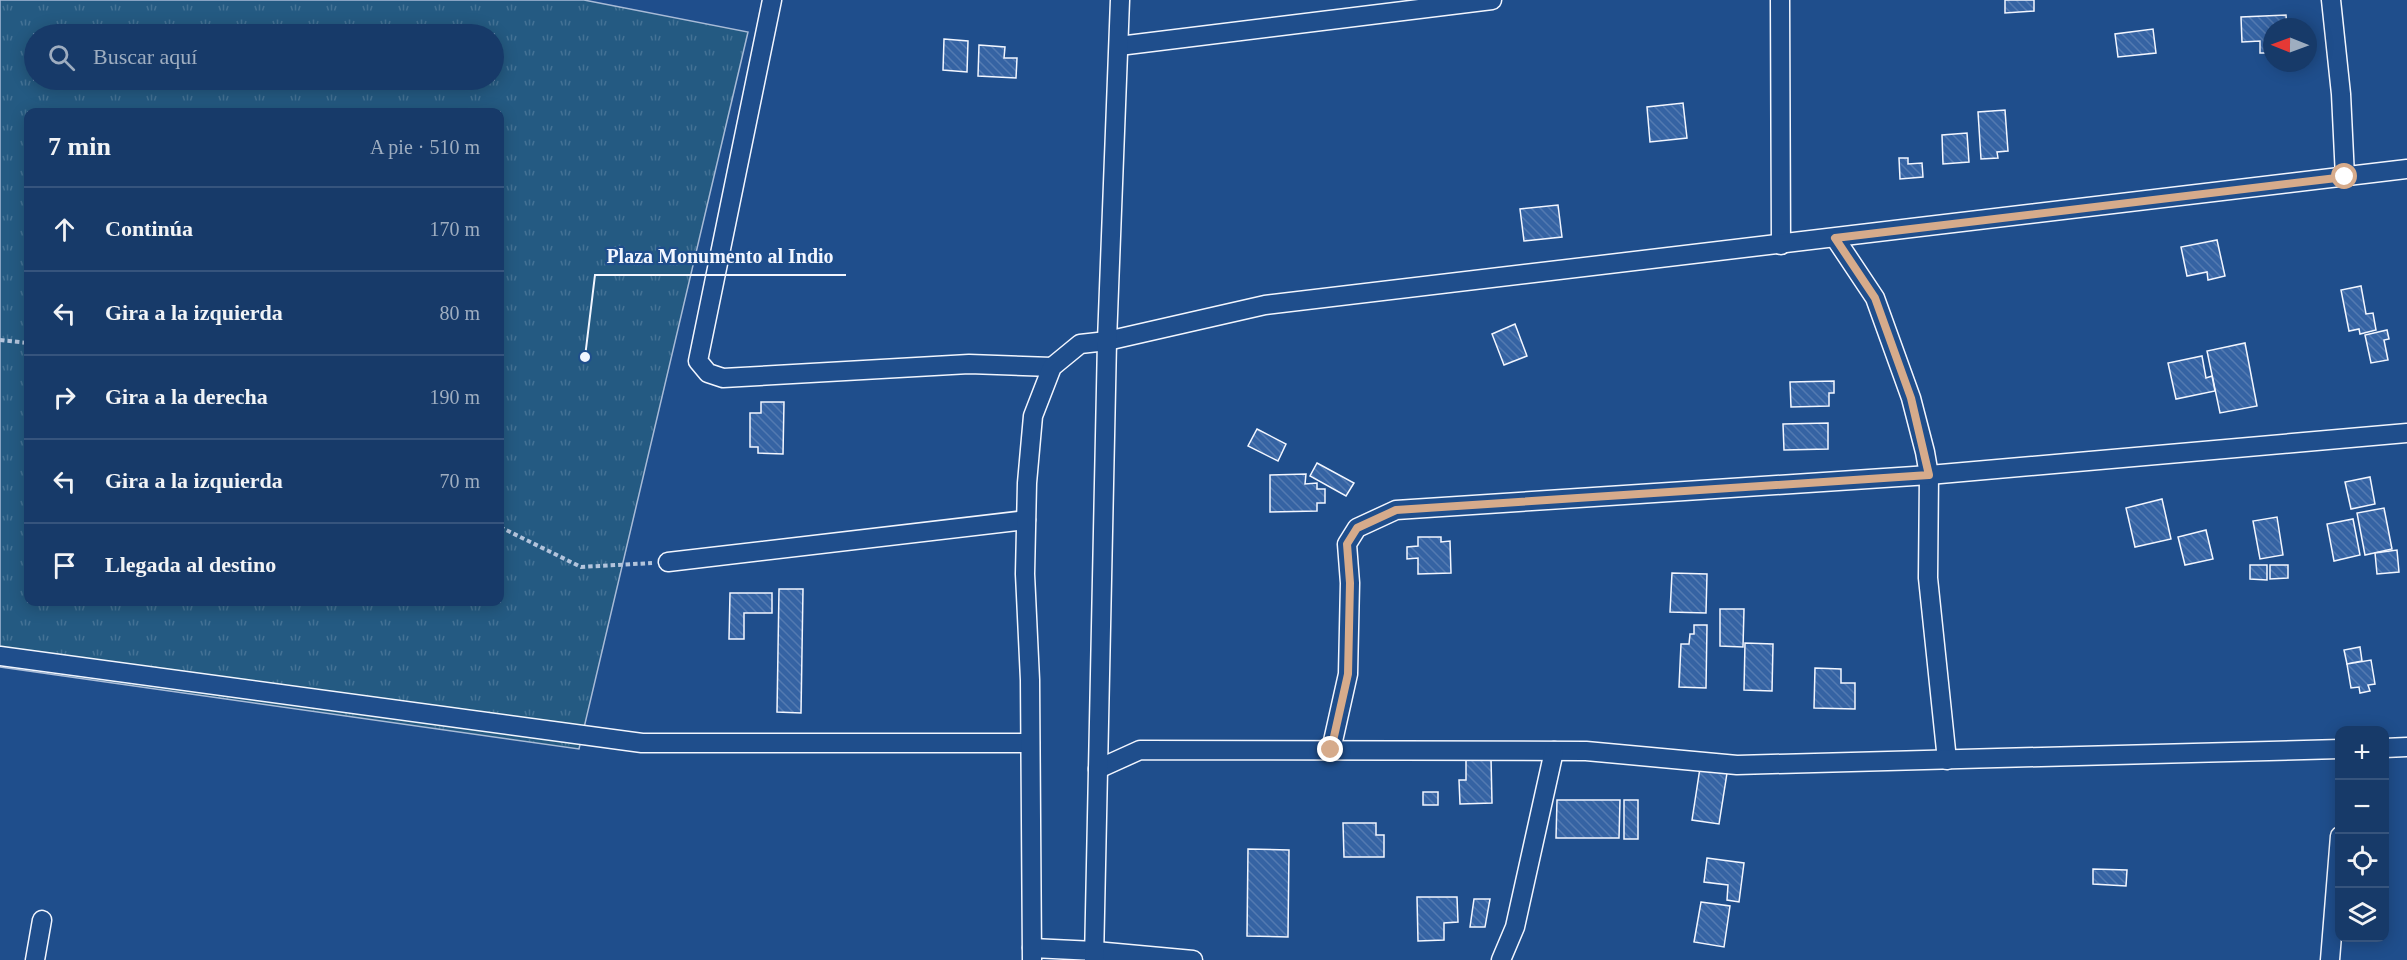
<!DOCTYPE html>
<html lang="es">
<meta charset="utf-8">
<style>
:root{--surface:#173a69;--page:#20416f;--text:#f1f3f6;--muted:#9eadc0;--line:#36547d}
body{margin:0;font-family:"Times New Roman",serif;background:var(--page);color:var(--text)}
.controls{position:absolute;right:18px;bottom:18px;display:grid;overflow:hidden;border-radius:12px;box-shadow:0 3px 15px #0003}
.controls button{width:54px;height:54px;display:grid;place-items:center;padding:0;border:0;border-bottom:2px solid var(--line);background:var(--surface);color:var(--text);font:30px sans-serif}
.compass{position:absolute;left:2263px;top:18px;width:54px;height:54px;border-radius:50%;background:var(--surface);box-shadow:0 3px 15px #0003;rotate:271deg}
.stop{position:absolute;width:18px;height:18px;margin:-14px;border:4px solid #d6ab8b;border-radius:50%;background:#fff}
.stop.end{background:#d6ab8b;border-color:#fff;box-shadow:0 2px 6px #0008}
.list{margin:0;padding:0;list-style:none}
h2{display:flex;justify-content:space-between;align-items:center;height:78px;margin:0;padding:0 24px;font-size:26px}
h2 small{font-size:20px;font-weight:400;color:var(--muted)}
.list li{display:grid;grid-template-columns:39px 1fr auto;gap:18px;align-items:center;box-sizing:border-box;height:84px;padding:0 24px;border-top:2px solid var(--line)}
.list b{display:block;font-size:22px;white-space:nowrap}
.list em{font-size:20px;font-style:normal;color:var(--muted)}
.icon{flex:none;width:33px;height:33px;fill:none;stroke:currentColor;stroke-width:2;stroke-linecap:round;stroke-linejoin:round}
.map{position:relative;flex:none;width:2407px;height:960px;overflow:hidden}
.search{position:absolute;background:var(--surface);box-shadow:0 3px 15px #0003;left:24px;top:24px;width:480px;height:66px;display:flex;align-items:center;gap:15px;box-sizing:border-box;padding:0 21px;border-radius:33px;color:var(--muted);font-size:22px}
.panel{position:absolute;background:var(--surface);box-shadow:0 3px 15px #0003;left:24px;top:108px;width:480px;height:498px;border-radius:12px}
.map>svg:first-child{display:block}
.grass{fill:url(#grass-tufts);stroke:#a8bbd7;stroke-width:1.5;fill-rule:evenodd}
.building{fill:url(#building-back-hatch);stroke:#f2f6ff;stroke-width:1.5}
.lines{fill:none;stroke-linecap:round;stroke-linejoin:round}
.minor-casing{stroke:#f2f6ff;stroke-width:21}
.path{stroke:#b3c4dc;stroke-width:4;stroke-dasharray:4.5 3;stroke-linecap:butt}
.minor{stroke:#1f4e8c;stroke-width:18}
.route{stroke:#d6ab8b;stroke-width:8}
.leader{fill:none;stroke:#f2f6ff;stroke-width:2}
.callout-dot{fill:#f2f6ff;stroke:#1f4e8c;stroke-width:2}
.callout-label{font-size:20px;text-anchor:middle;font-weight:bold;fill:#f2f6ff;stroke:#1f4e8c;stroke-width:4.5;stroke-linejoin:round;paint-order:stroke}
</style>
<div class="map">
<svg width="2407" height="960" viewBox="0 0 2407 960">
<defs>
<pattern id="grass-tufts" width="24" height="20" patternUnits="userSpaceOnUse" patternTransform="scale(1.5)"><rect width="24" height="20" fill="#245a82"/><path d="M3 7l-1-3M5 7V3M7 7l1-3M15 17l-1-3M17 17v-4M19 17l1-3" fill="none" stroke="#447295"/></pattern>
<pattern id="building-back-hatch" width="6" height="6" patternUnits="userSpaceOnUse" patternTransform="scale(1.5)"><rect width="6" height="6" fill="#3563a3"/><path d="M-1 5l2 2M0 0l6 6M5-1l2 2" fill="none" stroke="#537ab1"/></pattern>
</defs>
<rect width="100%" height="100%" fill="#1f4e8c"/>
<path class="grass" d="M0,0h584l164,32 -169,717 -579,-82zM34,34h460v46h-460zM28,112h472v490h-472z"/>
<g class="building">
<path d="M2005,0h29v11l-29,2z"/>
<path d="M2286,15l1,12h-15v26h-12v-12l-18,1 -1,-25z"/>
<path d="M2153,29l3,24 -38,4 -3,-23z"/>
<path d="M944,39l24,2 -1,31 -24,-2z"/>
<path d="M979,45l26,2 -1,11h13l-1,20 -38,-2z"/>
<path d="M1683,103l4,35 -37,4 -3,-35z"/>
<path d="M2005,110l3,41 -11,1 1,6 -17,1 -3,-47z"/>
<path d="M1967,133l2,29 -26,2 -1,-29z"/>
<path d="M1899,158h9v6l14,-1 1,14 -23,2z"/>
<path d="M1558,205l4,32 -38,4 -4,-32z"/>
<path d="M2217,240l8,36 -17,4 -1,-8 -20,4 -6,-29z"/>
<path d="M2361,286l5,28 7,-1 3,17 -16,4 -1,-5 -10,2 -8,-41z"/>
<path d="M1515,324l12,32 -23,9 -12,-31z"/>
<path d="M2387,330l2,9 -5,1 4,20 -17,3 -6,-28z"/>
<path d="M2245,343l12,63 -37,7 -13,-62z"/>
<path d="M2202,356l4,22 6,-2 3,15 -39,8 -8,-36z"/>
<path d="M1834,381v12h-5v13l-38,1 -1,-25z"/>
<path d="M761,402h23l-1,52 -25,-1v-6h-8v-34h11z"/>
<path d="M1828,423v26l-44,1 -1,-26z"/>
<path d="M1257,429l29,15 -8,17 -30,-15z"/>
<path d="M1317,463l37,20 -8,13 -36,-20z"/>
<path d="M1306,474l-1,10 12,-1v6h8v14h-8v8l-47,1v-37z"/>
<path d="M2370,477l5,27 -24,5 -6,-27z"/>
<path d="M2162,499l9,40 -36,8 -9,-39z"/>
<path d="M2384,508l8,41 -27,6 -8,-42z"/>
<path d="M2277,517l6,38 -23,4 -7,-38z"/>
<path d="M2353,519l7,36 -26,6 -7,-37z"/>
<path d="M2206,530l7,29 -28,6 -7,-28z"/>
<path d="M1418,537h23v5l9,-1 1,32 -33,1v-16l-11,1v-12l11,-1z"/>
<path d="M2397,550l2,22 -22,2 -2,-21z"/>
<path d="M2250,565h17v15l-17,-1z"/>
<path d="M2270,565h18v13l-18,1z"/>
<path d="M1672,573l35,1 -1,39 -36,-1z"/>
<path d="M779,589h24l-2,124 -24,-1z"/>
<path d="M730,593h42v20h-28v26h-15z"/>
<path d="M1720,609h24l-1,38 -23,-1z"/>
<path d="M1694,625h13l-1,63 -27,-1 2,-43h8l1,-10h4z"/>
<path d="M1745,643l28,1 -1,47 -28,-1z"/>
<path d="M2360,647l2,14 -15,3 -3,-14z"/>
<path d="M2371,660l4,24 -7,1 2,6 -10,2 -1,-6 -8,1 -4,-24z"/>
<path d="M1815,668l26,1v14h14v26l-41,-1z"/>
<path d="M1466,758h25l1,45 -32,1 -1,-24h7z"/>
<path d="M1700,768l27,5 -8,51 -27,-4z"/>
<rect x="1423" y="792" width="15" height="13"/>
<path d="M1557,800h63l-1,38h-63z"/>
<rect x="1624" y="800" width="14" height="39"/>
<path d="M1343,823h33v12h8v22h-40z"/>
<path d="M1248,849l41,1 -1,87 -41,-1z"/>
<path d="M1707,858l37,5 -5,39 -12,-2 1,-15 -24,-3z"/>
<path d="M2093,869l34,1 -1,16 -33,-2z"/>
<path d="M1417,897h40l1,25 -14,1v17l-26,1z"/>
<path d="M1474,899h16l-5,28h-15z"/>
<path d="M1701,902l29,4 -6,41 -30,-5z"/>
</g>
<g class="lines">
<g class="minor-casing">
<g id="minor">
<path d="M772,0l-74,361 10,12 15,5 246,-14 83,3"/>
<path d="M1780,0l1,245"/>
<path d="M2331,0l10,94 4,83"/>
<path d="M1119,46l373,-46"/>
<path d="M1835,238l40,60 36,100 14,54 4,23 -1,103 19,182"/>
<path d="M668,562l358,-42"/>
<path d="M0,656l642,87h388"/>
<path d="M2384,748l23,-1"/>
<path d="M1331,750l17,-76 2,-91 -3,-39 10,-16 39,-18 533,-35 478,-42"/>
<path d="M1098,769l42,-19 446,1 151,14 603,-16"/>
<path d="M1032,948l63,3 98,9"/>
<path d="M35,960l7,-40"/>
<path d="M1032,960l-2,-280 -5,-106 2,-91 6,-67 19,-49 28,-23 27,-3 158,-36 1142,-136"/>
<path d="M1094,960l13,-619 13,-341"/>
<path d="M1501,960l14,-33 39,-176"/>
<path d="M2330,960l10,-124"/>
</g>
</g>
<g class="path">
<path d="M0,340l28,3"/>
<path d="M500,527l81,40 71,-4"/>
</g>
<use href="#minor" class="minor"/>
</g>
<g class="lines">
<path class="route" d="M1331,750l17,-76 2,-91 -3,-39 10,-16 39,-18 533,-35 -18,-77 -36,-100 -40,-60 510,-61"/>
</g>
<path class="leader" d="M585 357L595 275H846"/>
<circle class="callout-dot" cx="585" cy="357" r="6"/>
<g class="callout-label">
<text x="720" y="263">Plaza Monumento al Indio</text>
</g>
</svg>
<div class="controls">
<button>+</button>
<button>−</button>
<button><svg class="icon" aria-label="locate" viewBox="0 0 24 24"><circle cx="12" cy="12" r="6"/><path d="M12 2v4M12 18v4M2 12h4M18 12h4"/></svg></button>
<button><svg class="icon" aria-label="layers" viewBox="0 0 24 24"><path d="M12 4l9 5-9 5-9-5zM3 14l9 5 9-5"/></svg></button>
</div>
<svg class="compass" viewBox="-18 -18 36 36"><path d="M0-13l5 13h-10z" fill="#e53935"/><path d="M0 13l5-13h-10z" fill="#9eadc0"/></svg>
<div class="stop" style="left:2345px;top:177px"></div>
<div class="stop end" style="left:1331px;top:750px"></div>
<div class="search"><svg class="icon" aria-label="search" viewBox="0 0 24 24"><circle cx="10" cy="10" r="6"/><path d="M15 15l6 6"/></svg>Buscar aquí</div>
<section class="panel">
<h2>7 min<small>A pie · 510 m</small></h2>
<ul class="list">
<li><svg class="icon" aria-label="ahead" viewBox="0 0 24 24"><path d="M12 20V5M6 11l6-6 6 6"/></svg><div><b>Continúa</b></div><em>170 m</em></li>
<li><svg class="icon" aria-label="left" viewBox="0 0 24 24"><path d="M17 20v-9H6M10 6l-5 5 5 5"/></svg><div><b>Gira a la izquierda</b></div><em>80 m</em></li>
<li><svg class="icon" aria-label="right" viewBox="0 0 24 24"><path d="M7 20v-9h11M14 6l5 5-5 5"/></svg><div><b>Gira a la derecha</b></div><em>190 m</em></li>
<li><svg class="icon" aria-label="left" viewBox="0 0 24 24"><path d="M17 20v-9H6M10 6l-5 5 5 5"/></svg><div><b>Gira a la izquierda</b></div><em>70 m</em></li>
<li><svg class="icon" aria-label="arrive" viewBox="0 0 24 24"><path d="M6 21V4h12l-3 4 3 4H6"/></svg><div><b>Llegada al destino</b></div></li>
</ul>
</section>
</div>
